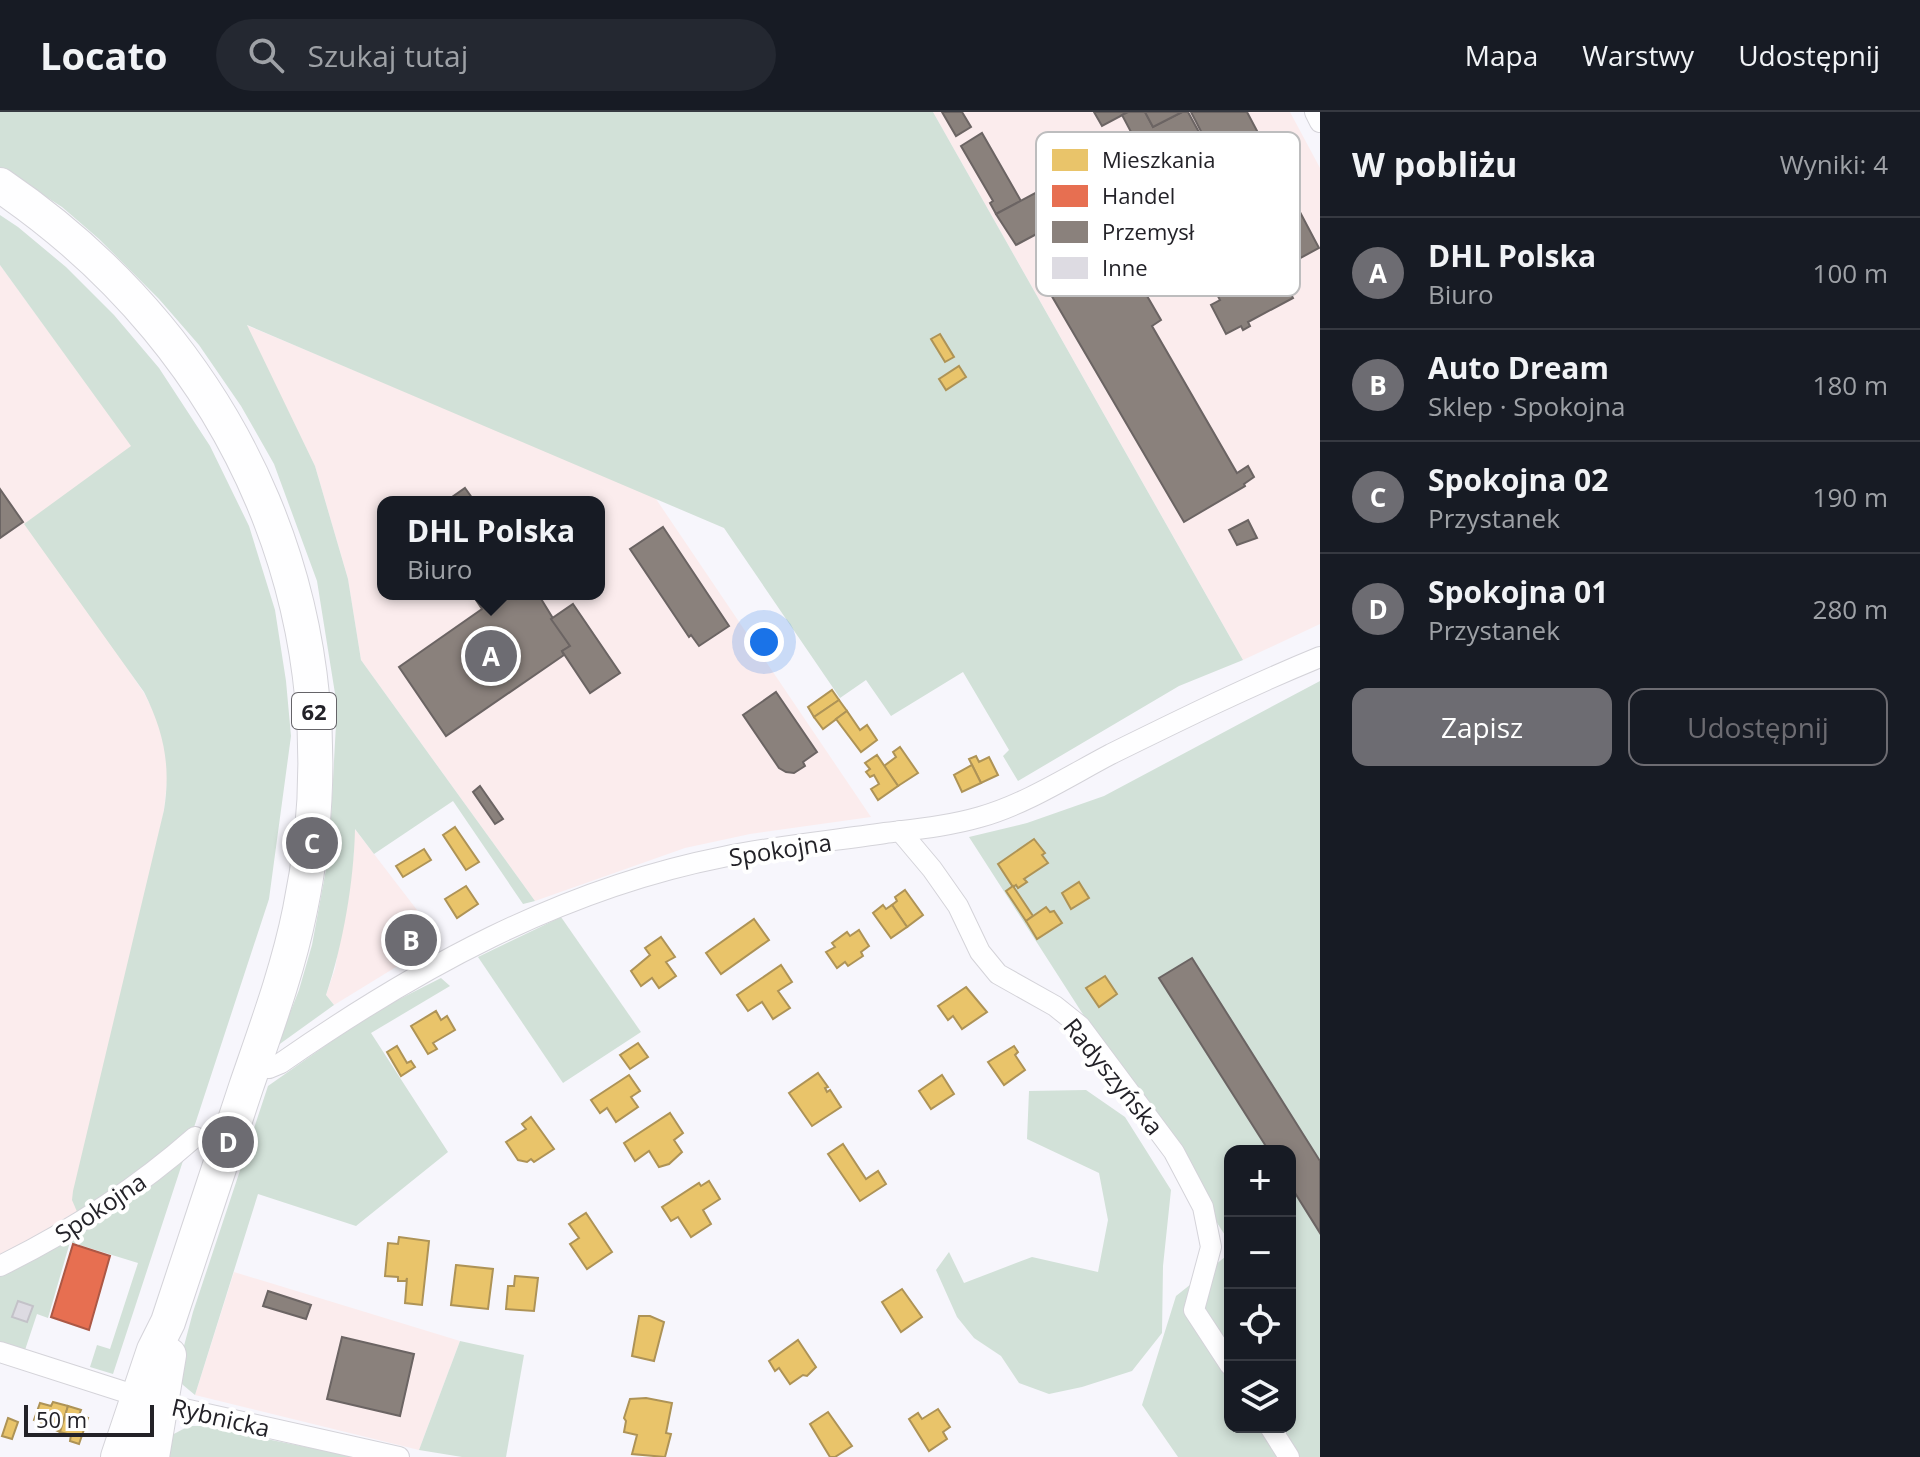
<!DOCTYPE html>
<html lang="pl">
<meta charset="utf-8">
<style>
:root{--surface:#171b24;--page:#242831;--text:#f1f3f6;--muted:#9ea1a6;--line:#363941;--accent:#6d6c72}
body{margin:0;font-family:"Open Sans",sans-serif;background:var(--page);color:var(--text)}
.controls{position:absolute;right:24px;bottom:24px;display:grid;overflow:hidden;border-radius:16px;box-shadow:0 4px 12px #0003}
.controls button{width:72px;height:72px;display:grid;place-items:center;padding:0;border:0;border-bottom:2px solid var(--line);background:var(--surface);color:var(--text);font:40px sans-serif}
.scale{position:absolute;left:24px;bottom:20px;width:130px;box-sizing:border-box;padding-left:8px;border:4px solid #232228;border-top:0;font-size:22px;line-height:28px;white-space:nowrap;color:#232228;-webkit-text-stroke:6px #fff;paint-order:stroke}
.you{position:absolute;left:764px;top:530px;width:28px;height:28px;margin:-20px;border:6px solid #fff;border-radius:50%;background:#1a73e8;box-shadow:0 0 0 12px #1a73e833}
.badge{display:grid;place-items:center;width:52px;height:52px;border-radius:50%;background:var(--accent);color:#fff;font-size:26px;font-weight:700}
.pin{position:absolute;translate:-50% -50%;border:4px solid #fff;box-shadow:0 2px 8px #0006}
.popup{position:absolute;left:377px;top:384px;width:228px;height:104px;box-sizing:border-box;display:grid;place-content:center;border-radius:16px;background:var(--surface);filter:drop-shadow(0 2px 6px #0005);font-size:26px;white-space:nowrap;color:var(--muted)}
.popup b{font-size:30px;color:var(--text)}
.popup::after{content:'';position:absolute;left:50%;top:100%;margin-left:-16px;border:16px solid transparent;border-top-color:var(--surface)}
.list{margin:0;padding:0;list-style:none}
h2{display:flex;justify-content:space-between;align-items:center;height:104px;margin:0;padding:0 32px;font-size:34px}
h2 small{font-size:26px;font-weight:400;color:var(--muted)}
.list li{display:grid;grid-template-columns:52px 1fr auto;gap:24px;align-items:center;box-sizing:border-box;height:112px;padding:0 32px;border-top:2px solid var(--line)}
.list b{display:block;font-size:30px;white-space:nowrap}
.list p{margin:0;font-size:26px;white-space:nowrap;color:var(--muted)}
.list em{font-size:26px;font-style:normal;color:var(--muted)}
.actions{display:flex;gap:16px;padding:24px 32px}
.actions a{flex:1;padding:18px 0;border:2px solid var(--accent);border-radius:16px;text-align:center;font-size:28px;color:var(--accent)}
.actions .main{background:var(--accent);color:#fff}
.icon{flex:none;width:44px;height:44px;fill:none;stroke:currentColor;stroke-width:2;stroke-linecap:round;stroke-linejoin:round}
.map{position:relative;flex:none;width:1320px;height:1345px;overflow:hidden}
header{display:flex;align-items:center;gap:48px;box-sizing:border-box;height:112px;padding:0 40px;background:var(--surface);border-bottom:2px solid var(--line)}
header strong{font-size:38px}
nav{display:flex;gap:44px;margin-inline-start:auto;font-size:28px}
.search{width:560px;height:72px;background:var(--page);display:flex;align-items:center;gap:20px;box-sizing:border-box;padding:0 28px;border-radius:44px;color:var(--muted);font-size:30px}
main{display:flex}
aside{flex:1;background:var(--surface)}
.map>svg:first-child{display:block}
.industrial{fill:#fbeced;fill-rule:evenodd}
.green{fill:#d2e1d8}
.homes{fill:#e9c46a;stroke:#ae9356;stroke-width:2}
.shops{fill:#e76f51;stroke:#ac5845;stroke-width:2}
.industry{fill:#8a817c;stroke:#6b6463;stroke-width:2}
.building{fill:#dddbe2;stroke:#c3c2c8;stroke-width:2}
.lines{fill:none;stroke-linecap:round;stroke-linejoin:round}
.street-casing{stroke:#d4d3d9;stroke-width:22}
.primary-casing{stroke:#d4d3d9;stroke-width:36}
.street{stroke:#fefeff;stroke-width:20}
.primary{stroke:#fefeff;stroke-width:34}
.labels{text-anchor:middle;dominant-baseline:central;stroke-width:8;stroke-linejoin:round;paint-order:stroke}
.shield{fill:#fff;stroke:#656468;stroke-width:2}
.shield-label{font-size:22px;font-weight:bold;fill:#232228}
.street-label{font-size:24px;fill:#232228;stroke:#fff}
.key{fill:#fff;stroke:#bdbdbe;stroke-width:2}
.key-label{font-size:22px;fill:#232228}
</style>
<header>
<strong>Locato</strong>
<div class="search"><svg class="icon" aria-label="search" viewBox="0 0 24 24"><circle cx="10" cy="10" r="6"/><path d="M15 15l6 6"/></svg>Szukaj tutaj</div>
<nav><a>Mapa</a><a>Warstwy</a><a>Udostępnij</a></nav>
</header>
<main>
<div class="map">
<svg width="1320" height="1345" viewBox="0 0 1320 1345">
<rect width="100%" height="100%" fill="#f7f6fc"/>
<g class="industrial">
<path d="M933,0h357l30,56v456l-77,36z"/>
<path d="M0,153l132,181 -29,186 41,61 13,25 6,18 5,36 -4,38 -85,404 -79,43z"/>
<path d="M246,213l408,171 217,321 -121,17 -65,14 -150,53 -174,-241 -13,-81 -33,-113zM383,390h216v92h-216z"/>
<path d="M354,716l86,112 -106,65 -8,-10 9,-26 19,-115z"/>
<path d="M234,1160l226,69 -41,109 -224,-55z"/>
</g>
<g class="green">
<path d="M0,0h933l310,548 -64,26 -161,95 -15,-25 6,-6 -46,-78 -72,44 -25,-36 -26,18 -116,-170 -477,-203 68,141 33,113 13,81 174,241 -12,3 -70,-103 -79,53 -19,-25c-1,52 -12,116 -29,166l8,10 -57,41 22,-56 13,-45 17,-92 8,-147 -20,-125 -43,-117 -33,-58 -42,-61 -40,-46 -60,-60 -37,-32 -62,-40z"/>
<path d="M0,103l18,12 48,40 48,48 45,53 51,78 39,80 26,84 11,71 5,55 -22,163 -156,475 -23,-7 7,-22 13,4 28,-86 -68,-21 -22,76 -11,-4 -12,36 -25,-7v-86l78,-43 -6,-14 1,-9 91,-381c7,-44 0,-78 -20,-118l-120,-168 107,-78 -131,-181z"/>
<path d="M1320,569v776h-142l-36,-52 34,-109 54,-43v174h60v-276h-60v92l-261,-406 58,-14 77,-27z"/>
<path d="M561,805l80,115 -78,51 -85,-126z"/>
<path d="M441,866l9,8 -79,47 77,119 -92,74 -98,-32 -63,201 -12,-10 -7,-9 17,-64 75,-226 104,-73z"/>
<path d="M1086,978l39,27 46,73 -8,76 -1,67 -30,38 -50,16 -33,7 -30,-11 -18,-27 -27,-18 -17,-21 -21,-47 13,-18 15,31 68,-26 66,15 10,-52 -9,-47 -72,-34 2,-48z"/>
<path d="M460,1229l64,14 -18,102h-44l-43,-7z"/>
<path d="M189,1314h13l154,31h-194l8,-21z"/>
</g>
<g class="homes">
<path d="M940,222l14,23 -9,5 -14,-23z"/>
<path d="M959,254l7,11 -20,13 -7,-11z"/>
<path d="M832,578l7,10 -25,17 -6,-10z"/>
<path d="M839,588l8,11 -24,18 -9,-12z"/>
<path d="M847,599l13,19 7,-5 10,15 -16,12 -25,-33z"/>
<path d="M900,635l18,26 -20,13 -14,-20 12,-9 -3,-5z"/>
<path d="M877,643l21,31 -20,14 -7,-11 8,-5 -5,-9 -4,2 -4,-5 4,-3 -5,-6z"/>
<path d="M976,644l3,6 10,-5 9,18 -17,8 -12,-24z"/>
<path d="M972,653l9,18 -19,9 -8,-17z"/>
<path d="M455,715l24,35 -13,8 -23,-35z"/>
<path d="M1034,727l11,14 -3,2 6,8 -24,16 3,3 -9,6 -2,-3 -3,2 -15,-23z"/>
<path d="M424,737l7,11 -28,17 -7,-11z"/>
<path d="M1079,770l10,16 -18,11 -9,-16z"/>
<path d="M466,774l12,18 -21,14 -12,-19z"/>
<path d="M1013,774l20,30 -7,5 -20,-30z"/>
<path d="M905,778l18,25 -16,12 -15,-22 5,-4 -2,-4z"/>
<path d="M883,793l3,4 6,-4 15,22 -16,11 -18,-25z"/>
<path d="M1046,795l4,5 4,-1 8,12 -25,16 -11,-18z"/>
<path d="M754,807l15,21 -48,34 -15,-21z"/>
<path d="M859,818l10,16 -8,6 2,4 -15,10 -3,-4 -8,6 -11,-16 9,-5 -3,-4 15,-11 3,4z"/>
<path d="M661,825l14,20 -9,5 10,14 -17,12 -7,-10 -11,8 -10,-15 19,-16 -5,-7z"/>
<path d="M781,853l11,17 -14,9 12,17 -17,11 -11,-17 -14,9 -11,-16z"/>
<path d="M1105,864l12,18 -18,13 -13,-19z"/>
<path d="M966,875l21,25 -25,17 -9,-13 -5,4 -10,-14z"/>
<path d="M436,899l5,9 6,-4 8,14 -22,13 4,6 -9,5 -17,-28z"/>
<path d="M638,931l10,14 -18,12 -10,-14z"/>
<path d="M397,934l10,17 4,-2 4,6 -14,9 -14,-24z"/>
<path d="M1014,934l4,6 -3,3 10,15 -21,15 -16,-23z"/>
<path d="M818,961l10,14 -3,1 2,4 3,-2 11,17 -29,19 -23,-33z"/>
<path d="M629,963l11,16 -9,6 7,10 -22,15 -9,-14 -7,5 -9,-13z"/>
<path d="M942,963l12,19 -23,15 -12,-18z"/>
<path d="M670,1001l13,20 -9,7 8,12 -13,12 -10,3 -10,-16 -14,10 -11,-18z"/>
<path d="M531,1005l23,32 -20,13 -3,-3 -4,3 -9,-2 -12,-18 20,-13 -4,-5z"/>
<path d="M843,1032l23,35 12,-8 8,13 -26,17 -32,-47z"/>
<path d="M709,1069l11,18 -17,11 8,14 -20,13 -13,-20 -7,4 -9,-14 37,-24 2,3z"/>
<path d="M586,1101l26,39 -25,17 -17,-25 9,-6 -10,-14z"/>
<path d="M399,1125l30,4 -7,64 -17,-2 2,-25 -1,3h-8v-4l-13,-1 3,-33 10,1z"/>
<path d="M456,1153l37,4 -5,40 -37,-4z"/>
<path d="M515,1164l23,2 -4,33 -28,-2 2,-23h6z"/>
<path d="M902,1177l20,28 -21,15 -19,-30z"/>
<path d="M639,1204h11l14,6 -10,39 -22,-5z"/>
<path d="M798,1228l18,27 -9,9 -4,-1 -13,9 -11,-16 -4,3 -6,-10z"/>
<path d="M646,1286l26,5 -6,30 5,1 -6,23 -33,-3 5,-19 -13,-3 2,-11 -2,-3 6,-19z"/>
<path d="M53,1290l15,4 -8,26 -26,-12 6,-17 11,3z"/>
<path d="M68,1294l13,4 -2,5 9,3 -9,26 -9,-3 1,-6 -11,-3z"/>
<path d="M938,1297l12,18 -7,5 4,7 -18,12 -20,-32 9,-6 4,6z"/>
<path d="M828,1300l24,34 -17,11h-5l-20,-33z"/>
<path d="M8,1306l10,4 -6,17 -10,-3z"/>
</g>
<path class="shops" d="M73,1132l37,12 -21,74 -38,-13z"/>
<g class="industry">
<path d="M942,0h20l9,15 -15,9z"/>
<path d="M1094,0h34l-26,14z"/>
<path d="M1128,0h17l8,15 29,-15h6l32,59 -5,3 54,100h1l-27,-52 4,-2 -56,-108h56l72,136 -41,22 15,28 -45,24 2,4 -7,4 -2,-4 -15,8 -15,-29 9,-5 -98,-185z"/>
<path d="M1145,0h37l-29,15z"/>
<path d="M982,21l39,68 -25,13 -6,-11 3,-2 -32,-55z"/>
<path d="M1088,43l21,42 -22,11 -6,-11 -28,15 6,10 -43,23 -20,-31 73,-39 -4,-8z"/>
<path d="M1107,115l54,93 -9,6 85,147 11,-7 6,11 -10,7 1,2 -61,36 -134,-229 10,-6 -15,-25z"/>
<path d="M465,376l10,14h-30z"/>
<path d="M0,377l23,33 -23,16z"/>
<path d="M1248,408l9,18 -20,7 -8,-15z"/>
<path d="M663,415l66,99 -30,20 -8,-11 -2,2 -59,-88z"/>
<path d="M472,482h66l32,52 -8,5 2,4 -118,81 -47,-69 83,-58z"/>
<path d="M573,492l47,69 -30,20 -28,-42 8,-5 -19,-27z"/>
<path d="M776,580l41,60 -14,10 2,4 -11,7 -8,-1 -7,-4 -36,-53z"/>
<path d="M480,674l23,33 -8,5 -22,-32z"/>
<path d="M1192,846l128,203v72l-30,-48v-34h-21l-110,-173z"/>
<path d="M268,1179l43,14 -5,14 -43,-13z"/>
<path d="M342,1225l72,17 -14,62 -73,-17z"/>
</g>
<path class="building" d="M18,1189l15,5 -6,16 -15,-5z"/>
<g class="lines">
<g class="street-casing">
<g id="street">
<path d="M1315,0l5,10"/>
<path d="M900,719l32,38 26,37 22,46 18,22 57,32 25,20 94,126 29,55 8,40 -17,63 36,55"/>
<path d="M253,955l16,1 12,-5c135,-94 280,-174 442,-206 53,-11 108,-16 162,-24 32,-4 64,-7 95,-16 46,-13 89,-41 131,-63 69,-34 138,-68 209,-97"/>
<path d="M0,1154c69,-34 136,-77 195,-129"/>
<path d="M0,1240l162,52 237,53"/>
<path d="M1270,1315l19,30"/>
</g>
</g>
<g class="primary-casing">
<g id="primary">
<path d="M0,73c241,164 360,437 300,725 -12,60 -34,119 -54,177 -26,78 -52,157 -78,235l-14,28 -36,107"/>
<path d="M152,1345l17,-102"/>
</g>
</g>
<use href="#street" class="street"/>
<use href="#primary" class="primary"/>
</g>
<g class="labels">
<rect class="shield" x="292" y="581" width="44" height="36" rx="6"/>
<g class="shield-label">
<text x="314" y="599">62</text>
</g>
<g class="street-label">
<text transform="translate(780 737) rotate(-9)">Spokojna</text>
<text transform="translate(1114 964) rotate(51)">Radyszyńska</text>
<text transform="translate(100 1095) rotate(-34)">Spokojna</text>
<text transform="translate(221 1305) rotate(13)">Rybnicka</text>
</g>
</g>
<rect x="1036" y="20" width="264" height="164" rx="12" class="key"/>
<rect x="1052" y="37" width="36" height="22" fill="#e9c46a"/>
<rect x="1052" y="73" width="36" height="22" fill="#e76f51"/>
<rect x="1052" y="109" width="36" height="22" fill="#8a817c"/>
<rect x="1052" y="145" width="36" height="22" fill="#dddbe2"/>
<g class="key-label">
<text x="1102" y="56">Mieszkania</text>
<text x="1102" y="92">Handel</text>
<text x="1102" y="128">Przemysł</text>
<text x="1102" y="164">Inne</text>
</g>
</svg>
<div class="controls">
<button>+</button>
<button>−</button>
<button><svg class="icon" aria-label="locate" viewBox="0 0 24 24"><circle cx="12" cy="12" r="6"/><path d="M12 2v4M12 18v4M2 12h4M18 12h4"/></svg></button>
<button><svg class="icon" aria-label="layers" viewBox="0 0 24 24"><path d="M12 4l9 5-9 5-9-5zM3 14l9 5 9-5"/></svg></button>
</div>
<div class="scale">50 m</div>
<div class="you"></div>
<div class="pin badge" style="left:491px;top:544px">A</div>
<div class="popup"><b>DHL Polska</b>Biuro</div>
<div class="pin badge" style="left:411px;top:828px">B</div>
<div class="pin badge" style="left:312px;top:731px">C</div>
<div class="pin badge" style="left:228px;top:1030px">D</div>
</div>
<aside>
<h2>W pobliżu<small>Wyniki: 4</small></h2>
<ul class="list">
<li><span class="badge">A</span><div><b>DHL Polska</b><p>Biuro</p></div><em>100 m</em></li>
<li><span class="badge">B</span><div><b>Auto Dream</b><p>Sklep · Spokojna</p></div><em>180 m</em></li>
<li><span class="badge">C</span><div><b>Spokojna 02</b><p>Przystanek</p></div><em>190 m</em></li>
<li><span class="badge">D</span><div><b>Spokojna 01</b><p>Przystanek</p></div><em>280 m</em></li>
</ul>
<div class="actions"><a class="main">Zapisz</a><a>Udostępnij</a></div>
</aside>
</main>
